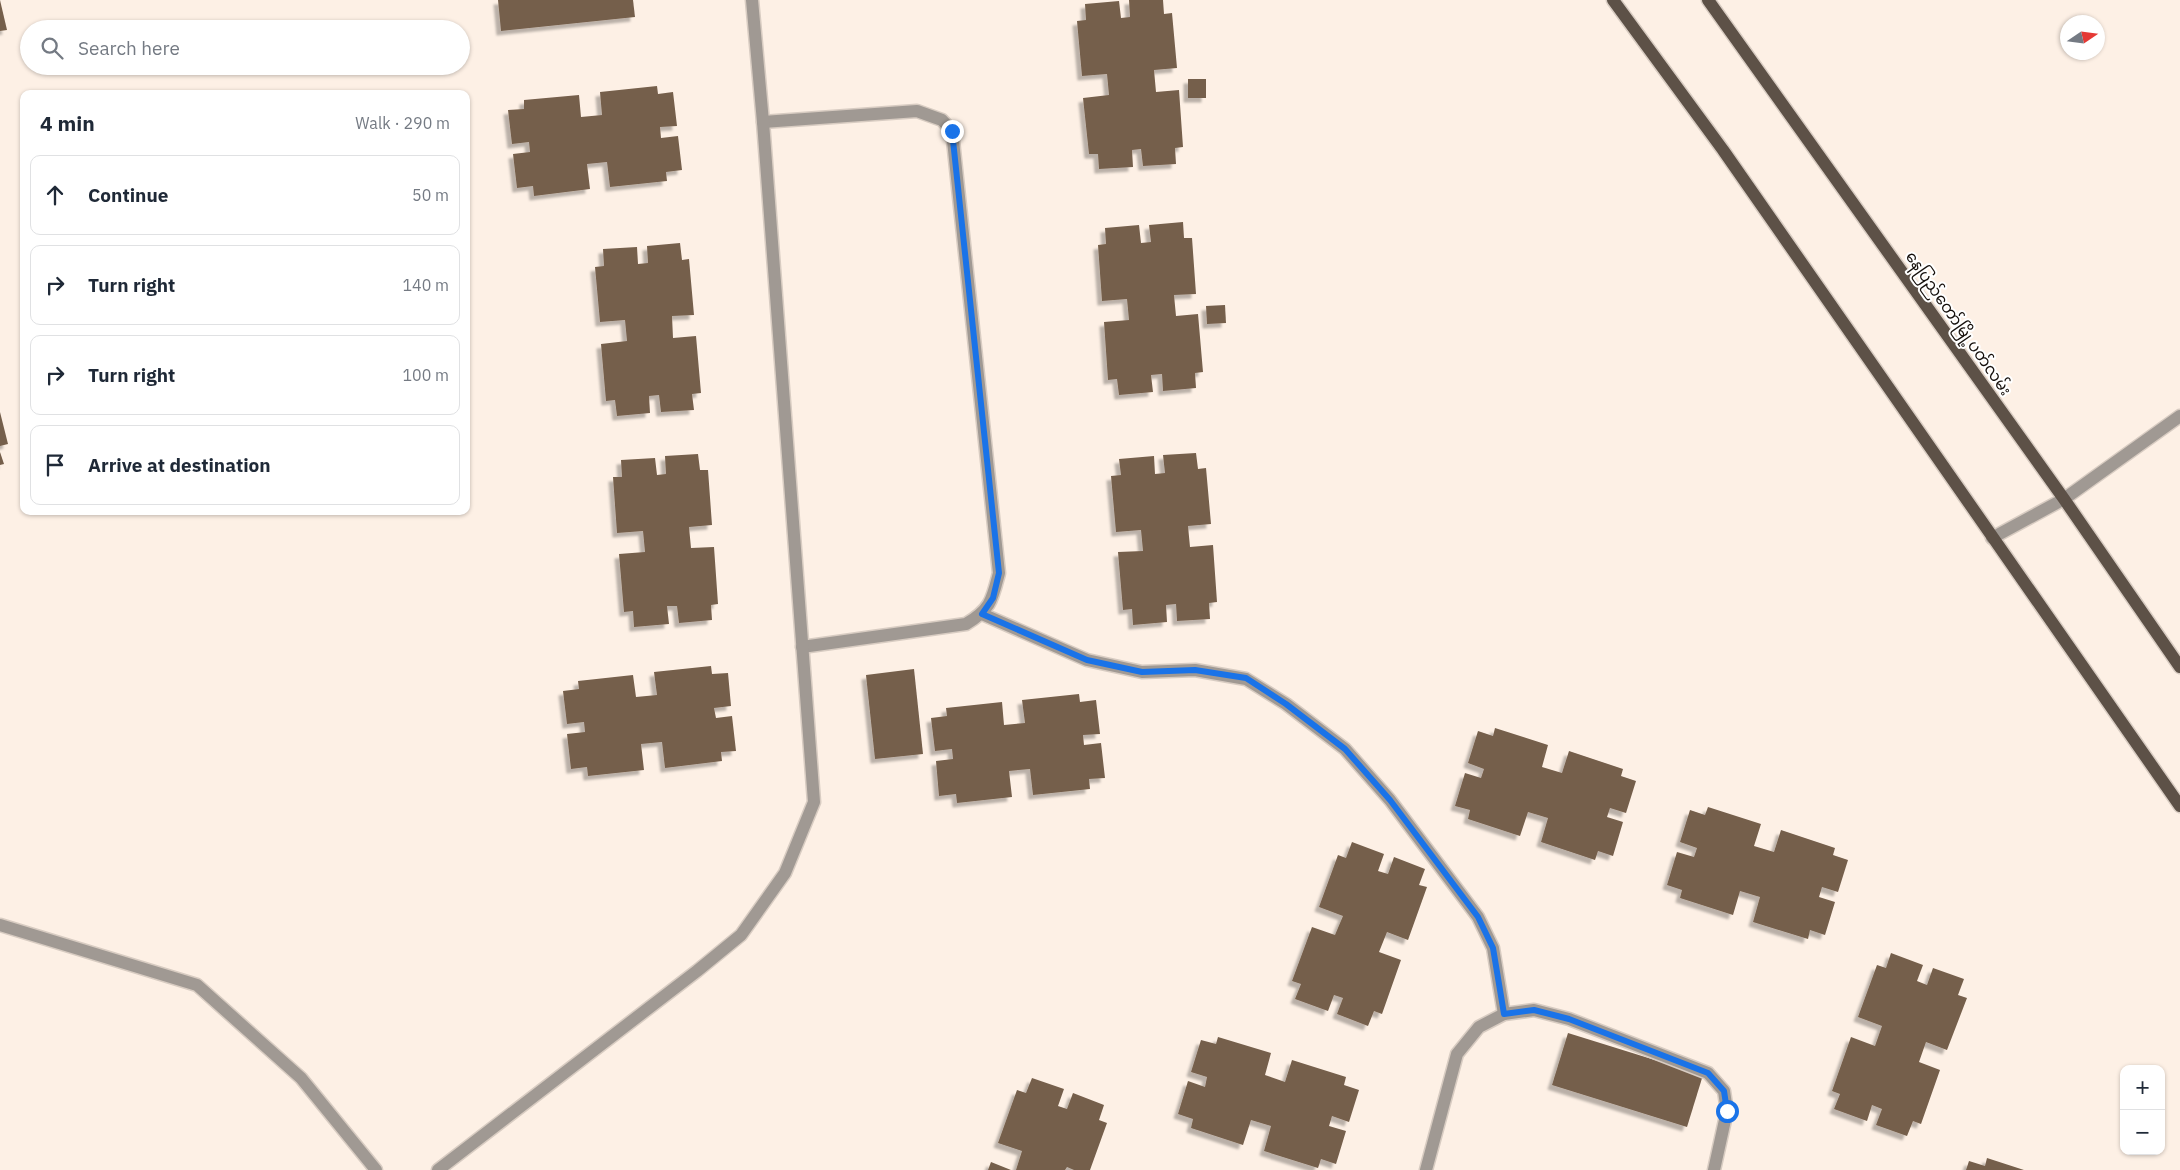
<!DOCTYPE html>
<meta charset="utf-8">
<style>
:root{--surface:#fff;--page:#f2f2f3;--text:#1f2937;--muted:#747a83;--line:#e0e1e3}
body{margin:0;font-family:"IBM Plex Sans","Noto Sans Myanmar",sans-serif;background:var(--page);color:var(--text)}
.controls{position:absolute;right:15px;bottom:15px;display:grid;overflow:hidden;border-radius:10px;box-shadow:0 1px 4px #0004}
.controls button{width:45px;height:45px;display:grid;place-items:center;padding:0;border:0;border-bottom:1px solid var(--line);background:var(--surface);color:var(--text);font:25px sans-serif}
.compass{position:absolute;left:2060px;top:15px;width:45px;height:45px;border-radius:50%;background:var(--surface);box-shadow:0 1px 4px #0004;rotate:77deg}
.stop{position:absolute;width:15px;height:15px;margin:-11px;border:4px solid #1a73e8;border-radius:50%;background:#fff}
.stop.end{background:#1a73e8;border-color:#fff;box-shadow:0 1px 5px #0008}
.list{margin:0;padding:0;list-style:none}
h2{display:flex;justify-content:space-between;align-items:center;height:65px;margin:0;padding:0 20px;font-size:21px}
h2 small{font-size:16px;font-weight:400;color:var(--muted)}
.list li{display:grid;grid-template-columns:32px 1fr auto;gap:15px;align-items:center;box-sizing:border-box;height:80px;margin:0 10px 10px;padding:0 10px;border:1px solid var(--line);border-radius:10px}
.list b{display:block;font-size:19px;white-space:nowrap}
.list em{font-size:16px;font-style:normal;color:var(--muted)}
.icon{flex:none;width:28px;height:28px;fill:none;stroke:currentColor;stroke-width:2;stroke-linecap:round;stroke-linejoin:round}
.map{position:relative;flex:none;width:2180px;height:1170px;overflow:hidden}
.search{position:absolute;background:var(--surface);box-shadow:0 1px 4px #0004;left:20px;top:20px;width:450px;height:55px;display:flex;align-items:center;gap:12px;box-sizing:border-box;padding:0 18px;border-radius:28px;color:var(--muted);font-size:19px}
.panel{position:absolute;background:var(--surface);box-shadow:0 1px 4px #0004;left:20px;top:90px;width:450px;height:425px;border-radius:10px}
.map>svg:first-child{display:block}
.building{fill:#755f4b;filter:url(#shadow)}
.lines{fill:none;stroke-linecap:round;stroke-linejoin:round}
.minor-casing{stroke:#d8ccc2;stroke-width:15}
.major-casing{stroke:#d8ccc2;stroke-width:15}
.minor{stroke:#a09993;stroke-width:12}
.major{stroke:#5d5147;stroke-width:12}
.route{stroke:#1a73e8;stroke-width:6}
.labels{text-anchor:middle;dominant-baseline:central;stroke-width:4;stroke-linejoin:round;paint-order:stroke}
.street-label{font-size:16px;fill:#150f0b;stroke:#fff}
</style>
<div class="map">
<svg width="2180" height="1170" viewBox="0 0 2180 1170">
<defs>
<filter id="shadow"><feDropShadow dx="-4.5" dy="4.5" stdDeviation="1" flood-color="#0004"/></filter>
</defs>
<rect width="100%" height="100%" fill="#fdf0e5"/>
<g class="building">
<path d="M0,0l7,30 -7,1z"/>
<path d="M498,0h135l2,17 -134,14z"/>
<path d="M1129,0h34l1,14 8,-1 5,55 -23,2 2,22 23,-2 4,57 -8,1 1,16 -33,2 -2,-17 -9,1 1,17 -34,2 -1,-15h-9l-6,-56 26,-3 -2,-21 -25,2 -5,-55 9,-1 -1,-16 34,-3 2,17 9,-1z"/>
<rect x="1188" y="79" width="18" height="19"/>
<path d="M657,86l1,8 15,-2 4,34 -17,1 1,11 17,-2 4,34 -16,2 1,9 -57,6 -3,-25 -20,2 3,25 -56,7 -1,-10 -16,2 -4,-34 17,-2 -1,-10 -17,2 -4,-34 16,-1v-9l55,-5 2,22 21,-2 -2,-23z"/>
<path d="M1183,222l1,16h8l4,56 -22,1 2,21 22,-2 5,58 -8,1 1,15 -33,3 -1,-17 -11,1 2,17 -34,3 -2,-16 -9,1 -4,-58 25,-2 -2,-21 -25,2 -4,-56 8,-1 -1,-16 34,-3 2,18 10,-1 -2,-17z"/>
<path d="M680,243l2,17 7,-1 5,56 -22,1 1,22 23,-2 5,57 -9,1 2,16 -33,2 -2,-17 -10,1 1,17 -33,3 -2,-16 -9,1 -5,-57 26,-3 -2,-21 -25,2 -5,-55 9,-1 -1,-17 34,-2 1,17 10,-1 -1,-17z"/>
<path d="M1225,305l1,18 -19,1 -1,-18z"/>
<path d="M0,412l8,32 -8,2z"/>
<path d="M0,452l4,12 -4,1z"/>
<path d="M1196,453l2,16 8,-1 5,56 -23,2 2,21 23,-2 4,57 -8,1 1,16 -33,2 -1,-17 -10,1 1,17 -34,3 -1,-16 -9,1 -5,-58 25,-1 -2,-21 -25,2 -5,-56 10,-1 -2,-16 35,-3 1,18 10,-1 -2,-18z"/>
<path d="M698,454l2,16h8l4,55 -23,2 2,21 23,-1 4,57 -7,1 1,15 -33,3 -2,-17h-10l2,18 -35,3 -1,-16 -9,1 -5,-58 26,-2 -2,-21 -26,2 -4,-56h9l-1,-17 34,-2 2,17 9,-1 -1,-18z"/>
<path d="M711,666l1,8 16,-1 3,33 -17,2 2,10 16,-2 4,35 -15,1 1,9 -57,7 -3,-26 -21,2 3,26 -56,6 -1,-9 -16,2 -4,-35 18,-2 -1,-10 -17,2 -4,-33 16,-2 -1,-8 55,-6 3,22 21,-2 -3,-23z"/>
<path d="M914,669l9,85 -48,5 -9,-84z"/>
<path d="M1079,694l1,8 16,-2 4,34 -17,1 1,10 17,-2 4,35 -16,1 1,10 -57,6 -3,-26 -21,2 3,26 -55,6 -1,-9 -17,2 -3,-35 17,-2 -1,-10 -17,2 -4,-33 16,-2 -1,-8 56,-6 2,23 21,-2 -3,-23z"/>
<path d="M1495,728l53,17 -6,22 20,6 7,-22 54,18 -2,7 15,5 -10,32 -16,-5 -3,9 16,5 -10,34 -15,-5 -3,9 -54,-18 7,-24 -20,-6 -8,24 -52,-17 2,-9 -15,-4 10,-33 16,5 3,-9 -16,-6 10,-32 15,5z"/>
<path d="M1708,807l53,17 -7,22 20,6 7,-22 54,18 -2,7 15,5 -10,32 -16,-5 -3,10 16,5 -10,33 -15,-5 -2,9 -55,-17 7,-25 -20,-6 -7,24 -53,-17 2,-8 -15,-5 10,-33 17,5 3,-9 -17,-6 10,-32 15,5z"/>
<path d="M1352,842l32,12 -6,17 10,3 6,-17 31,12 -6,16 8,2 -19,53 -21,-8 -8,20 22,8 -19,54 -8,-3 -6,15 -31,-12 6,-16 -9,-3 -6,16 -33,-12 6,-15 -9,-3 20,-54 23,8 8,-19 -24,-9 19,-52 8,3z"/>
<path d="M1891,953l32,12 -6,16 10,4 6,-17 31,11 -6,16 9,3 -20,52 -21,-8 -7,20 21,8 -19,54 -8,-3 -6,15 -31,-11 6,-16 -10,-4 -5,16 -33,-12 6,-15 -8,-3 19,-54 24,9 7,-20 -24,-9 19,-52 9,3z"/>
<path d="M1568,1033l135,42 -16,52 -135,-42z"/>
<path d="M1218,1037l53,16 -6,22 20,7 7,-22 54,17 -2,8 15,5 -10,32 -17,-6 -3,10 17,5 -10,33 -15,-5 -3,9 -54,-17 7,-25 -20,-6 -8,25 -52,-17 2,-9 -15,-5 10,-33 17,6 2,-10 -16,-5 10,-32 15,4z"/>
<path d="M1032,1078l32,11 -6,17 9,3 6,-16 31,12 -5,15 8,3 -17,47h-16l-7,-3 -2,3h-49l6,-19 -24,-8 19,-53 9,3z"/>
<path d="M1987,1158l37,12h-58l3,-9 16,5z"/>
<path d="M991,1162l20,8h-23z"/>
</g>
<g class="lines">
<g class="minor-casing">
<g id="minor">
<path d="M763,122l154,-11 25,9 10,11 47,442c-7,27 -8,36 -33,51l-164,23"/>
<path d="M1992,538l72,-39 116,-83"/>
<path d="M982,614l105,46 55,12 53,-2 51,9 40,25 59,45 45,51 88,117 15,31 11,66"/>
<path d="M0,925l197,60 104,93 75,92"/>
<path d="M438,1170l259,-199 44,-36 44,-62 29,-71 -51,-680 -11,-122"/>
<path d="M1426,1170l31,-116 22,-27 25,-13 30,-4 35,9 139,54 16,18 3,20 -13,59"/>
</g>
</g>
<g class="major-casing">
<g id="major">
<path d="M1613,0l110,150 457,656"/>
<path d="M1708,0l356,499 116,168"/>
</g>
</g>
<use href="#minor" class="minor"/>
<use href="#major" class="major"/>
</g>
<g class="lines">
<path class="route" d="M952,131l47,442 -6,25 -11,16 105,46 55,12 53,-2 51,8 40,26 59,45 45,51 88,117 15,31 11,66 30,-4 35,9 139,54 16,18 3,20"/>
</g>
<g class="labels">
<g class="street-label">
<text transform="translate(1959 323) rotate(55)">နေပြည်တော်မြို့ပတ်လမ်း</text>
</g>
</g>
</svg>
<div class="controls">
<button>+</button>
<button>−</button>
</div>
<svg class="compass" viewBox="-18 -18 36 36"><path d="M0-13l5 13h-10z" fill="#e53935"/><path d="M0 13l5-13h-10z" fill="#747a83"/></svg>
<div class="stop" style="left:1727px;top:1111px"></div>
<div class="stop end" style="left:952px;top:131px"></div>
<div class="search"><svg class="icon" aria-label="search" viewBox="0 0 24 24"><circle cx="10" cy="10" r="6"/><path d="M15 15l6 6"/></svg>Search here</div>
<section class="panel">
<h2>4 min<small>Walk · 290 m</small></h2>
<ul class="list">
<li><svg class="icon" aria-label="ahead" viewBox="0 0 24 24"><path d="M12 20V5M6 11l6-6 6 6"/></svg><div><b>Continue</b></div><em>50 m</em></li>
<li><svg class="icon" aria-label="right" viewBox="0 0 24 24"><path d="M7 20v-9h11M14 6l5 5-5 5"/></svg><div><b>Turn right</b></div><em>140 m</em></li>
<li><svg class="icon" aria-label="right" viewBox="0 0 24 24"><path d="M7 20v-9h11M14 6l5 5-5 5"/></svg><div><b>Turn right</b></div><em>100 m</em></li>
<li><svg class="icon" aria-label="arrive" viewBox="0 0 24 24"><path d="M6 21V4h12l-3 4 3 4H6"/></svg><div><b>Arrive at destination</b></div></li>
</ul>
</section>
</div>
